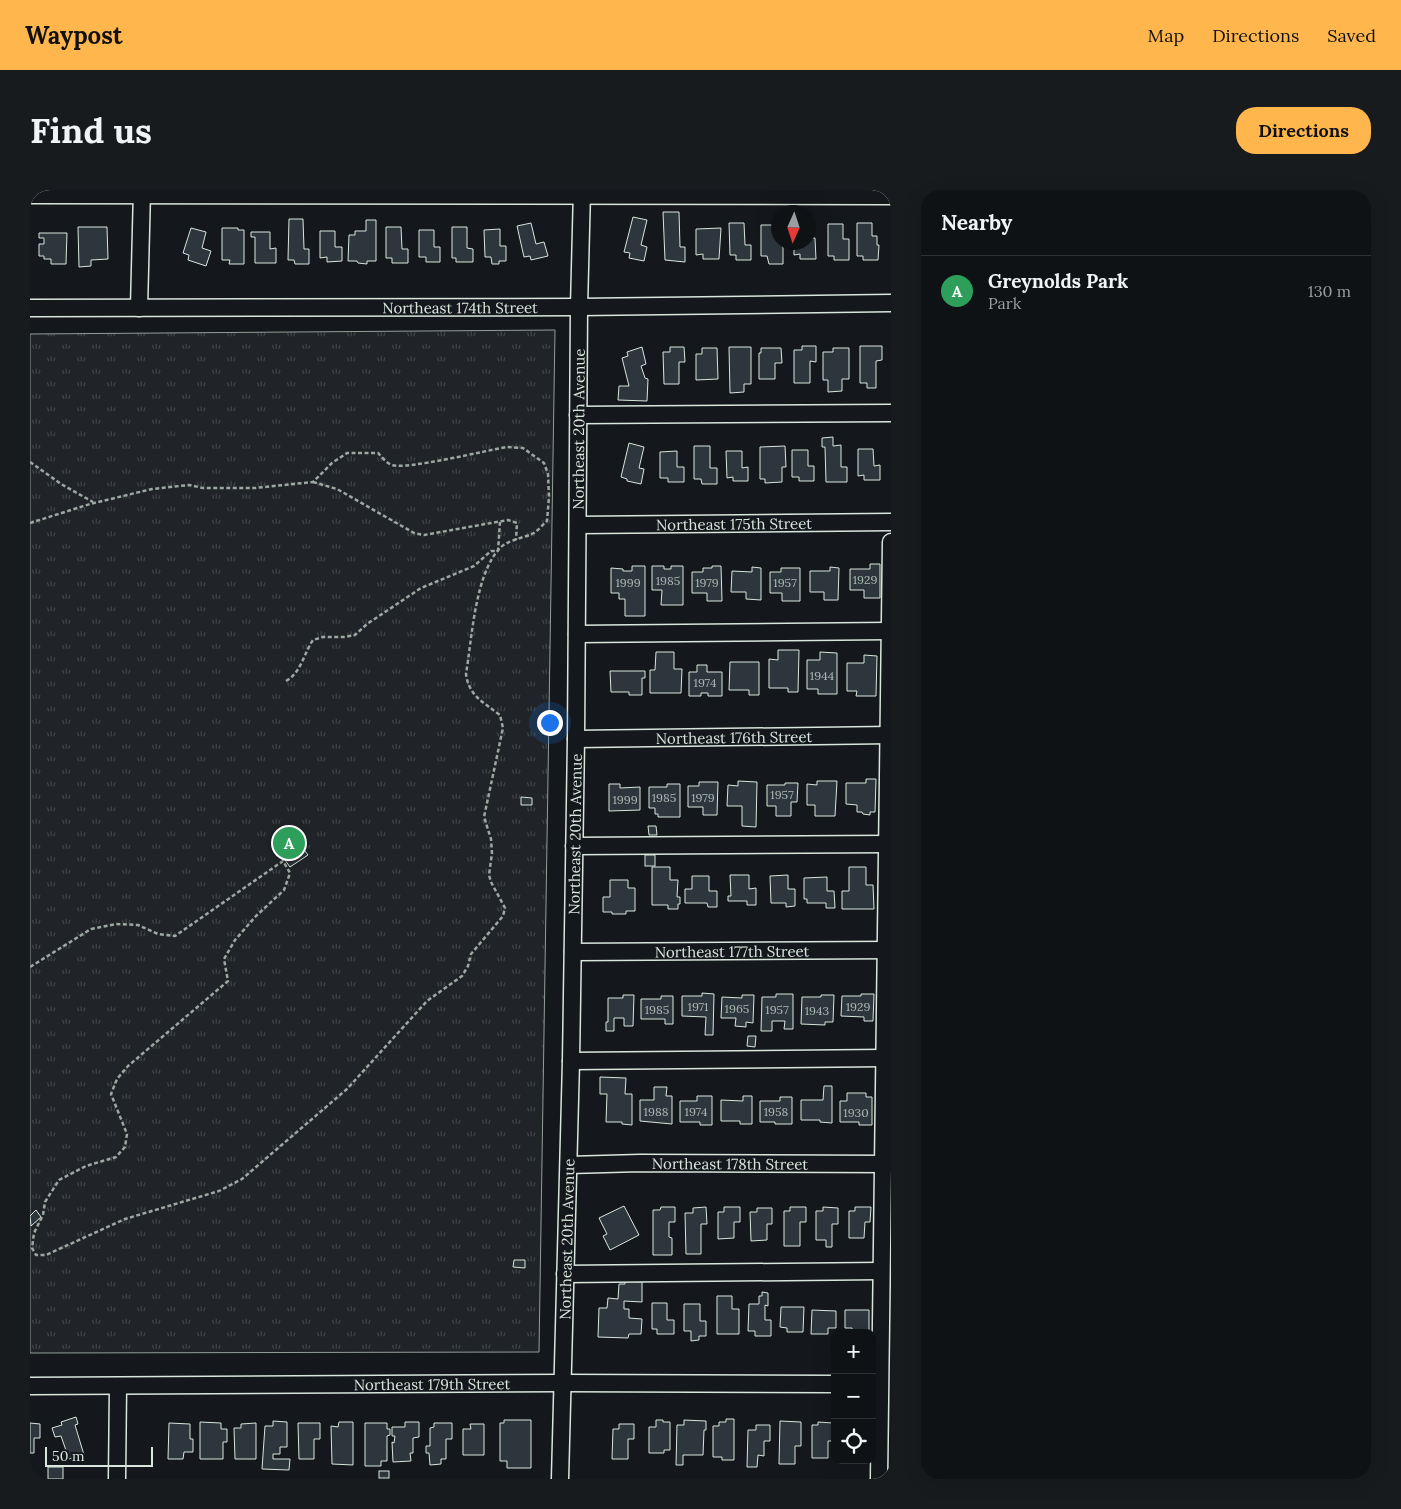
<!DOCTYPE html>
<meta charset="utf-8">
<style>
:root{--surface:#0f1215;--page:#181b1e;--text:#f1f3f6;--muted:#9b9ea0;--line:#2f3234;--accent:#ffb74d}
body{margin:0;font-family:Lora,serif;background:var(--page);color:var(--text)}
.controls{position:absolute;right:15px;bottom:15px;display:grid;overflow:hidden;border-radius:10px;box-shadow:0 5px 20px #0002}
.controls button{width:45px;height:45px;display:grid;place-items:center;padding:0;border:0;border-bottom:1px solid var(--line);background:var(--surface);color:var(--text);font:25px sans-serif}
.compass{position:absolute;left:741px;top:15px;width:45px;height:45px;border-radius:50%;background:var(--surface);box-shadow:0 5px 20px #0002;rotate:183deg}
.scale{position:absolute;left:15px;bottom:12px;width:108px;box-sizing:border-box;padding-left:5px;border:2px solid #d8e6dc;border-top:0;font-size:14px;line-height:18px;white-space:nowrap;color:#d8e6dc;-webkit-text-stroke:4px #14181c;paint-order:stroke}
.you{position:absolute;left:519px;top:532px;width:18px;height:18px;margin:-12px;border:4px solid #fff;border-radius:50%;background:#1a73e8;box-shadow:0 0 0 8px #1a73e833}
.badge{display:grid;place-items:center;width:32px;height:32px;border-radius:50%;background:var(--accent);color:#fff;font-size:16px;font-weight:700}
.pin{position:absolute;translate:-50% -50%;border:2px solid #fff;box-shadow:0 1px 5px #0006}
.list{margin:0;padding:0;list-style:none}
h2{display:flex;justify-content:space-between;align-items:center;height:65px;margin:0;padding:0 20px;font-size:21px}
h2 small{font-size:16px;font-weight:400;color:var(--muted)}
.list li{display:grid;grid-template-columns:32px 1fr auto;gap:15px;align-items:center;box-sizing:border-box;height:70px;padding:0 20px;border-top:1px solid var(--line)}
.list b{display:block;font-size:19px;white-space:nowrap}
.list p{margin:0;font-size:16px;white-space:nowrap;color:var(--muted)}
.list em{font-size:16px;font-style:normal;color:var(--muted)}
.icon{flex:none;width:28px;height:28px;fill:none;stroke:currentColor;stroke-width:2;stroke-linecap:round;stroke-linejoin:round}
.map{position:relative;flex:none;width:861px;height:1289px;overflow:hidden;border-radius:20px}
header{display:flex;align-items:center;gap:30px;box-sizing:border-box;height:70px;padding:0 25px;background:var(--accent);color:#111}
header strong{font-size:24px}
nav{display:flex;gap:28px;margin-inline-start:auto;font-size:18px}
.intro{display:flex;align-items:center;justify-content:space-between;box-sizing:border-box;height:120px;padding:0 30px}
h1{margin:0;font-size:35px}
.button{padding:12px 22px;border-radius:20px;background:var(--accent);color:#111;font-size:18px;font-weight:700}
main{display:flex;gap:30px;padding:0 30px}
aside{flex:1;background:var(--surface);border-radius:20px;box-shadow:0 5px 20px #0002}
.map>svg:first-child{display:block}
.park{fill:url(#park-tufts);stroke:#939e99}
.building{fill:#2c363c;stroke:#d8e6dc}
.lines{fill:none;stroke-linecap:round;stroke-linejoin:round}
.minor-casing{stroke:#d8e6dc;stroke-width:19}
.path{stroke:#9da8a2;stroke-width:2.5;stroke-dasharray:4 2.5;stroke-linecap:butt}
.minor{stroke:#14181c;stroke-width:16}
.labels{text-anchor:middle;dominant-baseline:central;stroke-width:4;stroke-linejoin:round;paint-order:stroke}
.number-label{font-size:12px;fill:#adbab4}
.street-label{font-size:15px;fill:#d8e6dc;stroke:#14181c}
</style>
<header>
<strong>Waypost</strong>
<nav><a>Map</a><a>Directions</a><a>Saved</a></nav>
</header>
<div class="intro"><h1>Find us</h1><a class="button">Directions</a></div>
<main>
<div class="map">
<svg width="861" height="1289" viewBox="0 0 861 1289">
<defs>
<pattern id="park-tufts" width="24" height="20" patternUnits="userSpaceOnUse" patternTransform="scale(1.25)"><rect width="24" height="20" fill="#202428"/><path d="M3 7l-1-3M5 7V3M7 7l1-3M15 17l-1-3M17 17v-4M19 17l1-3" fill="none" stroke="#404447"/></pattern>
</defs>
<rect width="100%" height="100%" fill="#14181c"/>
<path class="park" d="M525,140l-16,1022 -509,1v-1019z"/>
<g class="building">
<path d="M633,22h16l1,35h5v15l-20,-2z"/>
<path d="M779,23v25h6l1,21h-16v-5l-6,1v-13h14z"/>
<path d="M603,27l14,3 -6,25 6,2 -3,14 -15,-3 1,-5 -6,-1z"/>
<path d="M259,29h14l1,30h5v15h-14l-1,-4h-6z"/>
<path d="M336,30h10v41h-9v3l-9,-1 -1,-2h-9l1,-26h6v-4h11z"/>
<path d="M501,33l5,21 8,-2 4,14 -17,4 -1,-4 -6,1 -7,-31z"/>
<path d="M699,33h15l1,22h6v15h-15v-5h-6z"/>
<path d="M827,33h15v13h5v9h2l-1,15h-15v-4h-6z"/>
<path d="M798,34h15v15h6v21h-15v-4h-6z"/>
<path d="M731,35h16v14h1v3h5v22h-14l-2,-8h-6z"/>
<path d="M48,37h29l1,32 -17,1v6l-12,1z"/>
<path d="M356,37h15l1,22h6v14h-16v-5h-6z"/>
<path d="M422,37h15v21l6,1v13h-17v-4h-4z"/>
<path d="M161,38l15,4 -4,16 9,3 -5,15 -18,-6 1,-5 -6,-2z"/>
<path d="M192,38h16v2h6v34h-15l1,-4h-8z"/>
<path d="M691,38l-2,31h-16v-5l-7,1v-26z"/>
<path d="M470,39v17h6v15h-7v3h-7l-1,-7h-6l-1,-27z"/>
<path d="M389,40h15v17h6v15h-14v-5h-7z"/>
<path d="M290,41h15v16h7v14l-15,1v-5l-7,1z"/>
<path d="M221,42h19v17l6,-1v15h-21v-26h-4z"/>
<path d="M9,43h28l-1,31h-15v-5h-7v-3h-5v-12h5v-6h-5z"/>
<path d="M772,156h14v16l-6,-1v22h-16v-33h8z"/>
<path d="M830,156h22v14l-6,1v27h-9v-5h-7z"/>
<path d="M612,157l4,17 -5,2 4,12 3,1 -1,22 -29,-1 1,-14h10l-7,-28 6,-2 -1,-4z"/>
<path d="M640,157h14l1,15h-6v22h-15l-1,-32h7z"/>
<path d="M699,157h22v37h-7v8l-14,1z"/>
<path d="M672,158h15l1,31 -22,1v-26h6z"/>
<path d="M731,158h20l1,15h-7v16h-16v-26h2z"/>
<path d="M803,158h16v31h-7v12l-14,1v-12h-5v-28h10z"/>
<path d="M803,247v9l8,-1v22h6v15h-21l-1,-35h-3v-9z"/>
<path d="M599,253l15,4 -5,21 5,1 -3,15 -14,-3v-2l-6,-2z"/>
<path d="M664,256h16v22h7v16h-15l-1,-5h-7z"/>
<path d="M755,256l1,21h-4v15l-17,1v-4h-5v-32z"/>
<path d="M828,259h15l1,17 6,-1v15h-16v-5l-6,1z"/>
<path d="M762,260h16v16h6v15h-15v-4h-7z"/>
<path d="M647,261v16h7v15h-16v-4h-8v-26z"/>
<path d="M696,261h16v17l6,-1v14h-15v-4l-6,1z"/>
<path d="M840,374h10v34h-16v-8h-14v-21h20z"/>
<path d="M602,376h13v50h-20v-17h-6v-6h-8v-25l12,1v2h9z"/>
<path d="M622,376h12v3h7v-3h12v39h-22l1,-15h-10z"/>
<path d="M682,376h9l1,35h-15v-8h-15v-21h11v-4h9z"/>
<path d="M722,377l9,1v32l-15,-1v-7h-15l1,-21 20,1z"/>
<path d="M800,377l9,1 -1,32h-14v-8h-14v-21h20z"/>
<path d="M751,378h19v33h-18v-8h-12v-21h11z"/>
<path d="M748,460h21l-1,42h-10v-4h-19v-29l9,1z"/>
<path d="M626,462h18v17h8l-1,24h-31v-23h5z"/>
<path d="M790,462l17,1v41h-19v-5h-11v-29h13z"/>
<path d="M834,465l13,1 -1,40h-20l1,-5h-10v-28h17z"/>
<path d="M700,472h29v33h-10v-5h-20z"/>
<path d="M667,475h10v7h15v24h-14v-3h-7v3h-12v-24h8z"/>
<path d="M580,481h35v7h-3v17h-13v-3h-18z"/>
<path d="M836,589h10l-1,33h-5v3l-7,-1 -1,-2h-5v-7l-11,-1v-21h20z"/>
<path d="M708,591l19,1 -1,45 -14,-1v-20h-15l1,-21 10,1z"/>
<path d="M787,591h20l-2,35h-20v-11h-8v-21l10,1z"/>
<path d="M669,592h19l-1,33h-14v-8h-15v-21h11z"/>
<path d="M755,593h13l-1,19h-6v14h-15v-10h-9v-21h18z"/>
<path d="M579,594h11v4l20,-1v23l-31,1z"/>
<path d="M637,594h13v33h-22v-3h-3v-6h-6v-21h18z"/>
<path d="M491,607l11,1v7h-11z"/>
<path d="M618,636h8l1,9h-8z"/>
<path d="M270,654l8,11 -18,12 -8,-11z"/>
<rect x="615" y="665" width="10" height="11"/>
<path d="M622,677h18v13h8l-1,17h3v7h-2v5h-10v-4h-16z"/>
<path d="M819,677h17v18h7l1,24h-32v-18h7z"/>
<path d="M700,685h19v14l7,-1v17h-9v-4h-19v-5h3z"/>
<path d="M758,685v14h7v17l-9,1v-4h-15l-1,-27z"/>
<path d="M662,686h17v15h8v16h-9l-1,-4h-22v-14h7z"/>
<path d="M797,687v14h7l1,17h-9v-5h-19v-4h-3v-21z"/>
<path d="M580,690h18v8h7v23h-9v3h-14v-2h-9v-15h7z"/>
<path d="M672,803l12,1 -1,41h-8l1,-18 -24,-1v-20h20z"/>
<path d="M746,804h17v35h-9l1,-8h-13v10h-11l1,-34h14z"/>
<path d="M831,804h13l-1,27h-9v-4l-23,-1 1,-20h19z"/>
<path d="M593,805h11l-1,31h-9v-8h-10v13h-8v-9h2v-24h15z"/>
<path d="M712,805h12l-1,28 -7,-1v5l-11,-1 1,-8h-15l1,-21 20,1z"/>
<path d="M791,805h13l-1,27h-8v3l-24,-1 1,-27h19z"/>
<path d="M631,806h12v28h-8v-5h-24v-20h20z"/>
<path d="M718,846h8l-1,11 -8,-1z"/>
<path d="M570,887l26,1 -1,16h7v31l-10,-1v-2h-16l1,-28h-7z"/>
<path d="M794,896h8v37l-12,-1v-2h-19v-20h22z"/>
<path d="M624,897h13l-1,9h6v28l-32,-3v-21h14z"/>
<path d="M817,903h19v4h6v28h-13v-3h-19v-21h7z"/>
<path d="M667,906h15v29h-12v-3h-20v-21h17z"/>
<path d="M713,906h9v28h-12v-3h-19v-21l22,1z"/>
<path d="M750,907h12v27h-17v-2h-15v-21h20z"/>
<path d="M594,1016l15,29 -29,15 -7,-14 4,-2 -8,-16z"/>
<path d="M631,1017h14v15h-6v15l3,1v17h-19v-45h7z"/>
<path d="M676,1017l1,17h-6v30h-15l-1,-41h8v-5z"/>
<path d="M694,1017h16v15h-6v16l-16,1v-27h6z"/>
<path d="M760,1017h16v15h-6v24h-16v-35h6z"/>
<path d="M793,1017l15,1v16h-6v23h-6v-7h-10v-29h7z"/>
<path d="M825,1017h16l-1,15h-5l-1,16h-15v-27h6z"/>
<path d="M727,1018h15v16h-5v16l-16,1 -1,-29h7z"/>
<path d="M6,1020l5,7 -10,9 -1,-10z"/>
<path d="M484,1070h11v8l-12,-1z"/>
<path d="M595,1091l17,1v20l-18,-1v8h5v9l13,1 -1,15h-12l-1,4 -30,-1 1,-29h8l1,-10 10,1 1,-15h6z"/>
<path d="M732,1102l6,1v13l-3,-1v15h6v16h-16v-5h-7l1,-27h10v-8h3z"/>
<path d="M687,1106h15v13h7v25h-22z"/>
<path d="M622,1113h15v17h7v14h-17v-5h-5z"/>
<path d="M654,1114h16v17h6v15h-7v4l-8,1v-10h-7z"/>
<path d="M751,1117h23l-1,25h-16v-4l-7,-1z"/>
<path d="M782,1120l24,1v17h-8v6h-17z"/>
<path d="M815,1120h24v23h-17v-5h-7z"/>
<path d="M46,1227l2,7 -3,1 9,30 -15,4 -8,-23 -6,1 -3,-9 10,-3 -1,-3z"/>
<path d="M696,1229h8v41h-12v-3h-9v-31h6v-4h7z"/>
<path d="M474,1230h27v48h-24v-7h-7v-38h4z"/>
<path d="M626,1230h7v2h7v28h-6v3h-15v-26h7z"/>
<path d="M654,1230l22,1v9h-2l-1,25h-20v10h-7l1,-40h7z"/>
<path d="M243,1231l14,1v25h-7v7h-7v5h17l-1,11 -27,-1 3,-43h8z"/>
<path d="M750,1231l21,1v24h-6v18h-16z"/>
<path d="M170,1232l21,1v6h6v13h-4v17h-23z"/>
<path d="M309,1232h14v43l-21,-1 -1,-38 7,1z"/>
<path d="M375,1232h14v15l-6,1v15h-3l1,8 -18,1 -1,-20 2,1 1,-7h-3v-9h13z"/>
<path d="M788,1232l15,1v18h-5v17h-16v-33h6z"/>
<path d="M0,1233l10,1v14h-6v15h-4z"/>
<path d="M139,1233l21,1v15h3v13h-9l-1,7h-15z"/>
<path d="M226,1233v36h-21l-1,-31h7v-4z"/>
<path d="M268,1233h22v16h-6v20h-15z"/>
<path d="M335,1233h22v6h3v6l-3,1v25h-6v5h-16z"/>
<path d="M404,1233h18v16h-6v20h-5v5l-11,1 -1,-12h-3v-7h4v-18l4,-1z"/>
<path d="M440,1234h14v31h-21v-26h8z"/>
<path d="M589,1234h15v15h-6v20h-16l1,-30h6z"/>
<path d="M726,1235h14v16h-6v15l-6,-1 -1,12h-10l1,-37h8z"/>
<rect x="18" y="1277" width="15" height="12"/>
<rect x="349" y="1281" width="10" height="7"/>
</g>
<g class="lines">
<g class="minor-casing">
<g id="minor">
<path d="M0,5l861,1"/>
<path id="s1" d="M0,118l549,-1 312,-4"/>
<path d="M109,118l3,-118"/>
<path d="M548,225l313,-2"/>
<path id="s2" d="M548,335l313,-3"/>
<path d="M547,444l312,-3"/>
<path id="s3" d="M546,549l315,-4"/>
<path d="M544,656l313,-2"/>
<path id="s4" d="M543,762l318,-2"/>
<path d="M541,871l313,-3"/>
<path id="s5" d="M539,975l71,-2 251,1"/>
<path d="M535,1084l316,-3"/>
<path id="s6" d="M0,1196l532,-3 273,1"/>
<path d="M87,1289l1,-93"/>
<path id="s7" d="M530,1289l11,-418 5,-322 3,-432 3,-117"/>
<path d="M849,1289l12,-937"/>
</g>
</g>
<g class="path">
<path d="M0,272l31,22 32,18"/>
<path d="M283,292l24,7 77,44 10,2 84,-15 9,3 -1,17"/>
<path d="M0,333l60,-19 62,-15 37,-4 14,3h52l58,-6 19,-19 15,-10h31c4,4 8,10 14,12 14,5 96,-15 115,-18l16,1 21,15 4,11 1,23 -2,24c-5,4 -9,10 -15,13 -9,4 -24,6 -32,14 -25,26 -28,90 -34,126 3,22 17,28 34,41l3,13 -19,89 7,22 1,14 -3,22 2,7 14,26 -2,8 -32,38 -3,12 -6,10 -35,25 -80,88 -105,90 -23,12 -94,28 -79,36h-10l-4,-7 2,-15 9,-18 2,-13 14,-22 27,-14 30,-9 9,-10 2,-13 -16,-40 6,-15 11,-13 100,-85 -4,-22 11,-19 21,-24 28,-26 6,-17 -7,-12 -108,75 -17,-2 -20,-9 -22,-1 -25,5 -61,38"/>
<path d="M256,491c15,-8 18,-28 27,-41l10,-3h22l10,-2 12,-11 54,-36 53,-22 17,-15h7l2,-29"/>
</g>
<use href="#minor" class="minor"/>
</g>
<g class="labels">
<g class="number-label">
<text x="835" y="389">1929</text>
<text x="638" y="390">1985</text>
<text x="598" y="392">1999</text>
<text x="677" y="392">1979</text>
<text x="755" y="392">1957</text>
<text x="792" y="485">1944</text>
<text x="675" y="492">1974</text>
<text x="752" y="604">1957</text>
<text x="634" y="607">1985</text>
<text x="673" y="607">1979</text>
<text x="595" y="609">1999</text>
<text x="668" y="816">1971</text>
<text x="828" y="816">1929</text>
<text x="707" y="818">1965</text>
<text x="627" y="819">1985</text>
<text x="747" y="819">1957</text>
<text x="787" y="820">1943</text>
<text x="626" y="921">1988</text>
<text x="666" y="921">1974</text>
<text x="746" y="921">1958</text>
<text x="826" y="922">1930</text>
</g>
<g class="street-label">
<text stroke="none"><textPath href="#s1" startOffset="430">Northeast 174th Street</textPath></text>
<text stroke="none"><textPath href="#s7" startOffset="1050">Northeast 20th Avenue</textPath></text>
<text stroke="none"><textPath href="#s2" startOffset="156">Northeast 175th Street</textPath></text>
<text stroke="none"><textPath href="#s3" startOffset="158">Northeast 176th Street</textPath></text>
<text stroke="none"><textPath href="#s7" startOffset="645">Northeast 20th Avenue</textPath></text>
<text stroke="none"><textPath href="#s4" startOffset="159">Northeast 177th Street</textPath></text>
<text stroke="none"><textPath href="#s5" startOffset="161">Northeast 178th Street</textPath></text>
<text stroke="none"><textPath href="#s7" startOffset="240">Northeast 20th Avenue</textPath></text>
<text stroke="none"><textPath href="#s6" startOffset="402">Northeast 179th Street</textPath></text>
</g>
</g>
</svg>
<div class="controls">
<button>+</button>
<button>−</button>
<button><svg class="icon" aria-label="locate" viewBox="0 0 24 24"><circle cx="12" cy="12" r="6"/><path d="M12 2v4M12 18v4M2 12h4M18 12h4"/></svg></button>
</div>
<svg class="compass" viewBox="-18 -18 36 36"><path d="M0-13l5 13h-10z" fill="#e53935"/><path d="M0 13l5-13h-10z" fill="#9b9ea0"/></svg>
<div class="scale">50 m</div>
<div class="you"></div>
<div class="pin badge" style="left:259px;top:653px;background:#2e9e5b">A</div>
</div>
<aside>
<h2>Nearby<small></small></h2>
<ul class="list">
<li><span class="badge" style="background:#2e9e5b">A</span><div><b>Greynolds Park</b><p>Park</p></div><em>130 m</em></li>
</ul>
</aside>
</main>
